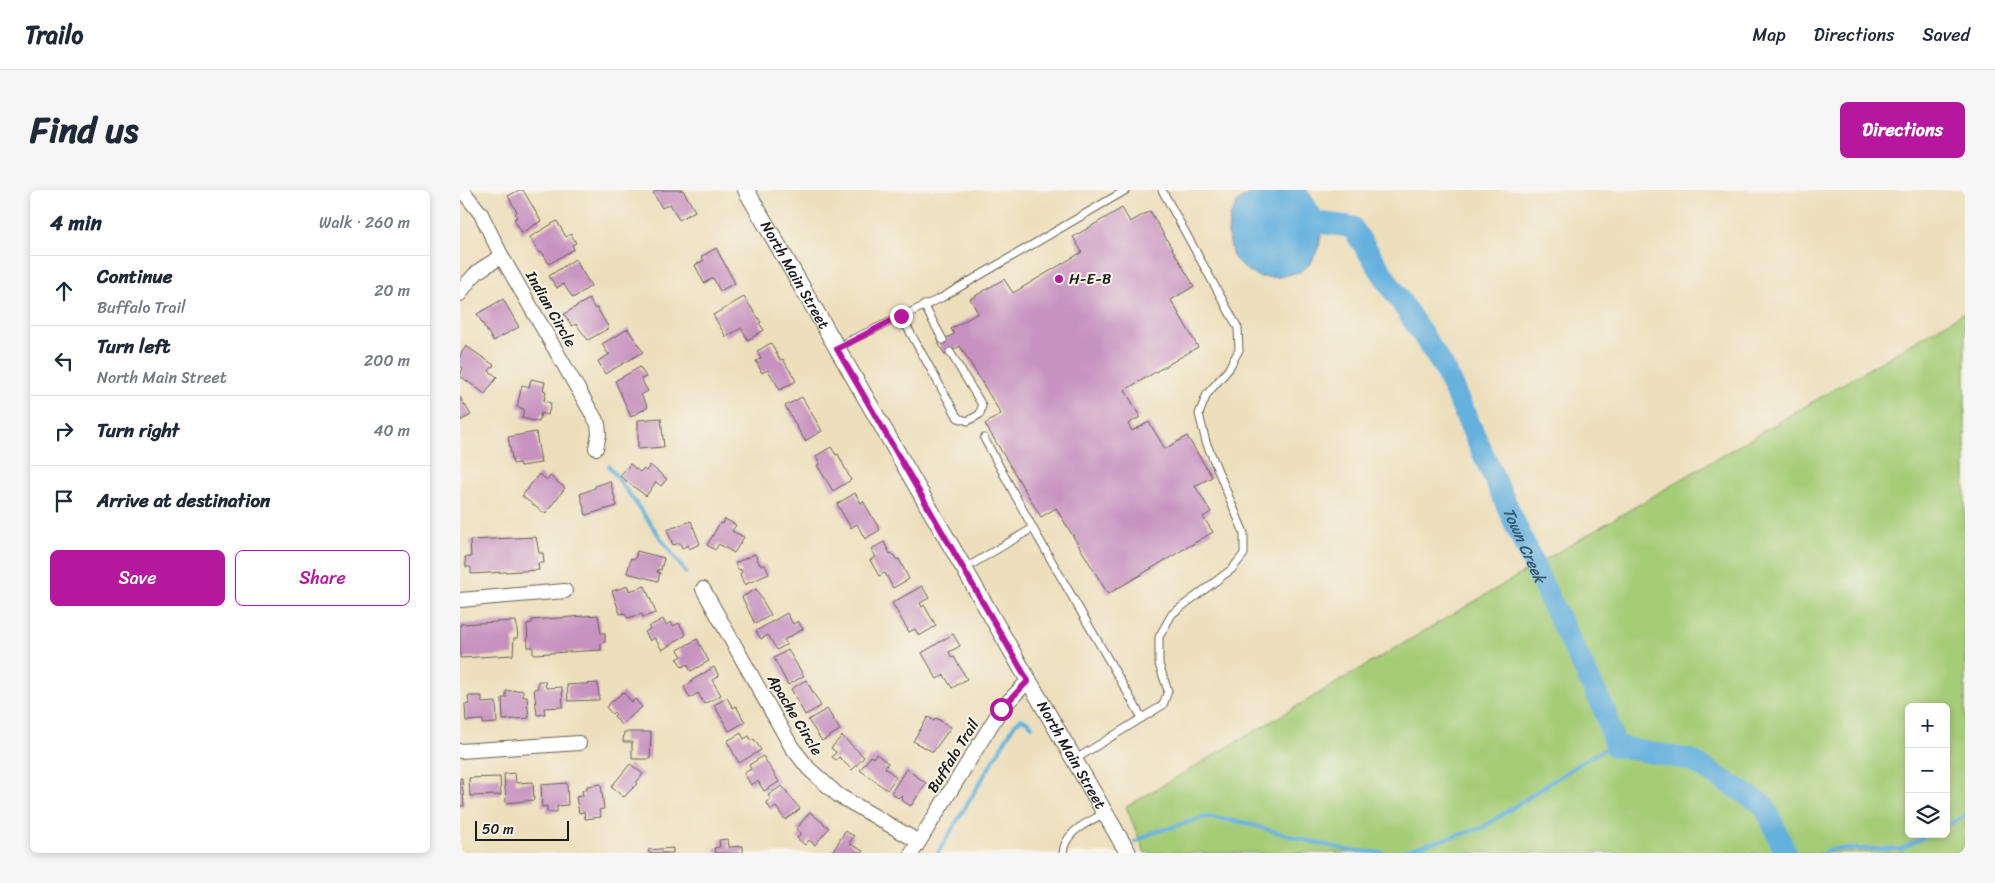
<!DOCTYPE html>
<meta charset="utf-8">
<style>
:root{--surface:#fff;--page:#f6f6f7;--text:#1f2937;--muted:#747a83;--line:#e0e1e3;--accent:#b5179e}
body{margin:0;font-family:Sriracha,sans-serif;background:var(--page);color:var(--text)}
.controls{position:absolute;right:15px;bottom:15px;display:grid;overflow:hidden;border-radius:8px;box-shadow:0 2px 8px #0003}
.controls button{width:45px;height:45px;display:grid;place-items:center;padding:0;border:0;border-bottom:1px solid var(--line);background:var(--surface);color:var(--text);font:25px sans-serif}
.scale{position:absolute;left:15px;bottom:12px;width:94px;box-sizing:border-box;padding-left:5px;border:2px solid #1c1c1c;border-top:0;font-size:14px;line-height:18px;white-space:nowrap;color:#1c1c1c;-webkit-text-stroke:4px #f7f3e8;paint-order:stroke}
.stop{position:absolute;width:15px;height:15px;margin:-11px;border:4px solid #b5179e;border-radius:50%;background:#fff}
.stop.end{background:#b5179e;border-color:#fff;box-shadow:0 1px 5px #0008}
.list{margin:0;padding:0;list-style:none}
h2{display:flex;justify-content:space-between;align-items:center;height:65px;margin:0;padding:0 20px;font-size:21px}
h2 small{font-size:16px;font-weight:400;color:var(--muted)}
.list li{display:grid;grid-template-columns:32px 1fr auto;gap:15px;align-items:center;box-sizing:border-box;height:70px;padding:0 20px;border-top:1px solid var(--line)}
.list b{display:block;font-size:19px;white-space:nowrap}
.list p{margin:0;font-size:16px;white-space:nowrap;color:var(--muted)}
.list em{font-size:16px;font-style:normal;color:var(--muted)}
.actions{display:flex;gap:10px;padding:15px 20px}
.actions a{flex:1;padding:11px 0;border:1px solid var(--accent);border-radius:8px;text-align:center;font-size:18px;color:var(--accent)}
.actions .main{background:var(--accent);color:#fff}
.icon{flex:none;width:28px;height:28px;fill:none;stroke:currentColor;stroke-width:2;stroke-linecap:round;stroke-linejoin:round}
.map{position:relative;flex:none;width:1505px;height:663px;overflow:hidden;border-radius:8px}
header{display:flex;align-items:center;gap:30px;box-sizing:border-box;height:70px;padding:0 25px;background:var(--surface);border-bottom:1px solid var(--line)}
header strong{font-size:24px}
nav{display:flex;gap:28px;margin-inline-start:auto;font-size:18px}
.intro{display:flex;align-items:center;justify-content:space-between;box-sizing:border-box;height:120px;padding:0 30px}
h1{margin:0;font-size:35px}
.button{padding:12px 22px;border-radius:8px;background:var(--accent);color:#fff;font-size:18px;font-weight:700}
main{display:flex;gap:30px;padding:0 30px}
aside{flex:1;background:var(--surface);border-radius:8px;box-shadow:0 2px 8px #0003}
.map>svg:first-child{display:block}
.green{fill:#a5cc77;stroke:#60744a;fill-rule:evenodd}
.water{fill:#65b1de;stroke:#40667d}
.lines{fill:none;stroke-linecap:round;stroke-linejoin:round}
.stream{stroke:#65b1de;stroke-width:4}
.river{stroke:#65b1de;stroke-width:22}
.building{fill:#c692c0}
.service-casing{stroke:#656054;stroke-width:9}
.minor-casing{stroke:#656054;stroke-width:16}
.tertiary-casing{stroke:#656054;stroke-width:18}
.service{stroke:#fff;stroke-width:7}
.minor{stroke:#fff;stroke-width:14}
.tertiary{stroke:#fff;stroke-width:16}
.route{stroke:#b5179e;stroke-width:6}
.poi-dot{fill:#b5179e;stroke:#f7f3e8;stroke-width:2}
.labels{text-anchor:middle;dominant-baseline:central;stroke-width:4;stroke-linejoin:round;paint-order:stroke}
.street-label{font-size:15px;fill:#1c1c1c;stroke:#f7f3e8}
.poi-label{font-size:15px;fill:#1c1c1c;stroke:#f7f3e8;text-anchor:start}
.water-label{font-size:16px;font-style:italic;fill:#39586a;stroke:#f7f3e8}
</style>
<header>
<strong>Trailo</strong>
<nav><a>Map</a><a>Directions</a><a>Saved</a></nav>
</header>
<div class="intro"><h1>Find us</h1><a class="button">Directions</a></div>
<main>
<aside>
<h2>4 min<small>Walk · 260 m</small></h2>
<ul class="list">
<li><svg class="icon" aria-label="ahead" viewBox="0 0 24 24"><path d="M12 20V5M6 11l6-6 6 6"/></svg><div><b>Continue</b><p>Buffalo Trail</p></div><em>20 m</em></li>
<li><svg class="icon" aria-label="left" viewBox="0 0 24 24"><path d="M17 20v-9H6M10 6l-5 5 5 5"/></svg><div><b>Turn left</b><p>North Main Street</p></div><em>200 m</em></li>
<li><svg class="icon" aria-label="right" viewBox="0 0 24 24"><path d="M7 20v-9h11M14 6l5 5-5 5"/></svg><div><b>Turn right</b></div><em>40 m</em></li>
<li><svg class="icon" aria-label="arrive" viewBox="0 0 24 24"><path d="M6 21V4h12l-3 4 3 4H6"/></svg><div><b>Arrive at destination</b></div></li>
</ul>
<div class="actions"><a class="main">Save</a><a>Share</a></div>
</aside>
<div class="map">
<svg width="1505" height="663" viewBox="0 0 1505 663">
<rect width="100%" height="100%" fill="#f7f3e8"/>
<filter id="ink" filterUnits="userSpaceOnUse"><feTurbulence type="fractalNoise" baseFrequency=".02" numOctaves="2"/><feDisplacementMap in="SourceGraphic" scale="10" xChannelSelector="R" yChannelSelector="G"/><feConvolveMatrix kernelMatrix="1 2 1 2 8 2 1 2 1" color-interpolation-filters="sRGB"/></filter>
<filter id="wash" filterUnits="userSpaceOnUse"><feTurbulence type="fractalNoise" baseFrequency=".0096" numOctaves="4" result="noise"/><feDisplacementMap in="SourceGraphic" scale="20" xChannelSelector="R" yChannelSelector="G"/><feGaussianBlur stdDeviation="1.12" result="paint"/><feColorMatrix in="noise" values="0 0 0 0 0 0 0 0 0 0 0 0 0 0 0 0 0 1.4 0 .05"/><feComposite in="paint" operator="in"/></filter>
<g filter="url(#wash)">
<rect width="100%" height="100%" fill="#eddfbc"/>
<path class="green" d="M1505,122v541h-820l-19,-46zM1449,517h37v127h-37z"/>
<path class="water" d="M796,0h38l10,4 13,16 5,20 -3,16 -8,17 -9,8 -22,6h-21l-14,-8 -12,-12 -5,-23 2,-17 8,-16z"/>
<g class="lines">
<g class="stream">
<path d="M149,276l77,107"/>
<path d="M1486,636l19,-10"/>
<path d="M675,652l17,-9 54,-16 36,5 55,16 50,12 37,3"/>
<path d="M478,663l77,-129 6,-5 7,3 4,4"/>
<path d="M937,663l85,-25 100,-66 20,-11 13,-5"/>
<path d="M1365,663l6,-4h70l29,-15"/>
</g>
<path class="river" id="s1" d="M835,0l20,32 37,5 91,139 107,234 54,109 11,37 76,14 73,45 22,48"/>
</g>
<g id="blocks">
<g class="building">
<path d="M59,0h4l18,31 -19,12 -8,-14 3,-2 -2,-3 2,-2 -9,-16z"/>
<path d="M198,0h25l12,21 -16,9 -9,-16 -8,4 -9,-15z"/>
<path d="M662,18l8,14 20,-11 44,75 -23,14 27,47 -73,43 15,27 -12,7 4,7 17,-9 16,27 22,-13 25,41 -17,9 16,26 -8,5 10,15 -105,62 -52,-86 -15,9 -56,-93 16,-10 -41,-68 -15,9 -7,-12 16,-9 -3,-5 27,-16 -8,-14 34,-20 9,14 69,-41 -9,-15z"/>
<path d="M97,31l9,16 5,-3 5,9 -4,2 2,4 -25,15 -7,-12 -3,1 -9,-16z"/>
<path d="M256,58l19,35 -15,8 -7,-13 -9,5 -9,-18 9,-5 -3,-3z"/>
<path d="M115,69l16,27 -18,12 -10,-14 -6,4 -8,-12z"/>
<path d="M284,107l17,25 -2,1 5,7 -16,10 -7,-12 -15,9 -13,-22z"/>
<path d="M43,109l16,28 -26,14 -16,-27z"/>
<path d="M129,109l6,10 2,-1 12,20 -21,12 -12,-16 -4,2 -8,-12z"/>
<path d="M168,139l15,23 -38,22 -7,-13 12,-7h-2l-6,-10z"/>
<path d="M311,153l9,17 3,-1 13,22 -16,9 -12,-20 -6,3 -6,-12 5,-3 -4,-7z"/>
<path d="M6,156l28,19 -5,6 8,6 -12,17 -25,-18 3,-8 -3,-3v-10z"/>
<path d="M180,177l6,10 -5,2 7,12 -7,4 7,12 -17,10 -16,-36z"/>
<path d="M71,189l14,3 -2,8 3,1 -2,10 7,2 -3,12 -7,-2 -2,9 -17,-4 2,-9 -7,-2 5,-22 7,2z"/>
<path d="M0,207l11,18 -11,6z"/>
<path d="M342,207l20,34 -17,10 -20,-35z"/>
<path d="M201,228l3,29 -26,2v-29z"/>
<path d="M76,242l5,31 -21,3 -1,-3 -6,1 -5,-27z"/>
<path d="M371,257l5,8 2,-1 13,26 -18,11 -16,-26 3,-1 -4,-8z"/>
<path d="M170,274l10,8 3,-3 3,2 4,-6 17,14 -6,7 -5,-4 -10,14 -26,-20z"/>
<path d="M79,284l8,6 3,-4 15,12 -20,26 -23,-18z"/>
<path d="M150,291l7,25 -31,9 -6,-21 15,-6v-2z"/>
<path d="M395,303l6,10 2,-2 17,29 -15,9 -8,-15 -6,4 -14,-24z"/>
<path d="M265,329l11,6 -4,6 12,6 -10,16 -15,-9 -4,6 -8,-5 13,-22 2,1z"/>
<path d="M231,331l9,23 -11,5 -1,-4 -6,3 -2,-5 -7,2 -6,-15z"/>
<path d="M76,347l3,16h4l1,10h-6l1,7 -68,4v-7h-5l-1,-10h6l-1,-17z"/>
<path d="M424,352l6,12 2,-1 5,7 2,-1 10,20 -16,9 -8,-15 -6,3 -9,-16 6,-3 -5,-8z"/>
<path d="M177,361l27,7 -3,12 -3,-1 -1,3 3,1 -2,8 -31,-8 4,-15 4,1z"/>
<path d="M295,364l5,11h5l4,9 -25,11 -4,-11 2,-2 -2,-3 -2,1 -3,-7z"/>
<path d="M168,396l1,5 16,-5 11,27 -13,4 -1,-3 -15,4 -2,-5 -5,1 -8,-23z"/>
<path d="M462,396l7,12 -9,5 2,4 2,-2 12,21 -17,10 -4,-7 -6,3 -17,-29z"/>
<path d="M296,399l15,26 -16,9 -13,-27z"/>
<path d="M327,423l6,11 5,-3 5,8 -19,11 3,4 -10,6 -9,-15 -7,4 -5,-8z"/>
<path d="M138,425l3,18h4v9l-4,1v7l-68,4v-7h-5l-1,-23 5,-1v-3z"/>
<path d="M203,429l3,6 5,-3 2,4 6,-3 7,12 -24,15 -7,-12 -5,3 -5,-9 5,-3 -2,-2z"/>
<path d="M56,431l2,17h-4l-1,17 -53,3v-34z"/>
<path d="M493,444l7,12 -11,6 3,6 2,-1 13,22 -15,9 -8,-13 -7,4 -15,-26z"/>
<path d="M237,449l12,22 -18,10 -4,-7 -5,3 -5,-8 5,-3 -4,-6z"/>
<path d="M328,460l16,26 -16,9 -14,-27z"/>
<path d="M254,477l5,9 -7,4 9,15 -17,9 -6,-11 -8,5 -6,-11 8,-5 -1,-1z"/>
<path d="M346,490l15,26 -16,9 -14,-26z"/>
<path d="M78,491h7l1,7 16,-1 1,20 -19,1 1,6 -8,1 -3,-26 4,-1z"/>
<path d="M138,493l1,17 -31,1 -1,-16z"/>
<path d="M63,500v7h4l2,21 -26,2 -1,-22h4v-7z"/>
<path d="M163,502l9,10 3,-3 7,8 -21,18 -7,-9 2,-2 -2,-2 -2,2 -6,-7z"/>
<path d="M8,506h14v7l14,-1 1,21 -14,1v-4l-17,1 -1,-17h4z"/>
<path d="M267,508l6,10 3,-2 9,16 -16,9 -15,-26z"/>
<path d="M367,519l13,21 -18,11 -14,-21z"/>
<path d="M468,527l6,4 2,-3 15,9 -18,25 -20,-11z"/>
<path d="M164,542h27l-1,27h-18v-17h-9z"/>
<path d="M281,543l3,6 5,-3 2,5 3,-2 7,11 -22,13 -12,-22z"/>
<path d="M382,546l22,21 -12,13 -13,-13 -3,3 -4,-3 4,-5 -5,-4z"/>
<path d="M416,564l12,9 -3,5 11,9 -9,13 -27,-20 11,-14 2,2z"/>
<path d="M303,566l16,26 -15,9 -6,-10 -7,4 -7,-12 7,-4 -2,-4z"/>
<path d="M170,574l13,10 -7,9 1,1 -13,13 -13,-10z"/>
<path d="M446,579l20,14 -15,23 -10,-6 1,-3 -2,-1 -2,2 -7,-5z"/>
<path d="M55,583l1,10 17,-1 1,18 -28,3 -2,-29z"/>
<path d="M40,587l1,18 -31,1 -1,-18z"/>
<path d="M0,588h2l2,28h-4z"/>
<path d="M107,593l1,22 -11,1v6h-10v-6l-5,1 -1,-22z"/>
<path d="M141,594l3,25 -5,1 2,7 -16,2 -1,-7 -5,1 -3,-16 7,-1 -1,-6h5v-4z"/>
<path d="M322,596l18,23 -15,11 -9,-13 -5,3 -5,-8 5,-3 -3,-4z"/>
<path d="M350,622l19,16 -14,17 -6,-5 -4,5 -8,-7 4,-5 -5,-4z"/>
<path d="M385,641l9,5 -5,7 14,8 -1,2h-30z"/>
<path d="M268,649l1,8 14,-1v7h-28l-1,-5 6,-1 -1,-7z"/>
<path d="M213,658v5h-24l-1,-3z"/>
</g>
</g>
</g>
<g filter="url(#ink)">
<use href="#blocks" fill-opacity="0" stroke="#656054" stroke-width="1"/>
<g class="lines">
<g class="service-casing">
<g id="service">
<path d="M464,115l19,35"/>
<path d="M441,126l57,102 10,3 12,-7 2,-9 -32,-53"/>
<path d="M377,158l16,-9 88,-41 185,-108"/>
<path d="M524,248l51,94 107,186"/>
<path d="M504,379l69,-41"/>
<path d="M614,570l89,-55 5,-14 -9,-27v-27l13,-23 60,-45 12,-15v-21l-38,-91 -7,-28 8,-20 21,-24 11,-20 -1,-22 -76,-138"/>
<path d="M603,663c2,-22 24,-30 42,-40"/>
</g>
</g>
<g class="minor-casing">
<g id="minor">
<path d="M2,0l19,24 21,43 96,167 1,10 -3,14"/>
<path d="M0,104c12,-20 22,-27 42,-37"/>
<path d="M243,399l88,157 18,23 29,26 81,47"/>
<path d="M0,410l105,-9"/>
<path d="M0,561l119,-8"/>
<path d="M452,663l89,-144 27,-28"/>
</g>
</g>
<g class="tertiary-casing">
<g id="tertiary">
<path id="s2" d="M286,0l382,663"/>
</g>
</g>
<use href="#service" class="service"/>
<use href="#minor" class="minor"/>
<use href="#tertiary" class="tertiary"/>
</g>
</g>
<g class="lines" filter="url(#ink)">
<path class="route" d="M441,126l-64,33 191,332 -27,28"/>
</g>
<circle class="poi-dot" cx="599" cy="89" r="5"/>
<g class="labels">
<g class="street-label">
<text stroke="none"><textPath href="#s2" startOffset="98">North Main Street</textPath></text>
<text transform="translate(91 119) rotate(60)">Indian Circle</text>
<text transform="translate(335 525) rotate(59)">Apache Circle</text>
<text transform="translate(493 566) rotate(-58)">Buffalo Trail</text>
<text stroke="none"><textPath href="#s2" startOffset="652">North Main Street</textPath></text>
</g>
<g class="poi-label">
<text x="609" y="89">H-E-B</text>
</g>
<g class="water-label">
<text stroke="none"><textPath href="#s1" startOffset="438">Town Creek</textPath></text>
</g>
</g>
</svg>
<div class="controls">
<button>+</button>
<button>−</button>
<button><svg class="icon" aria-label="layers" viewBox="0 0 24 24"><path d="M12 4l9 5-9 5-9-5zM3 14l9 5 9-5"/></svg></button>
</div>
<div class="scale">50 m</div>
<div class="stop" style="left:541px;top:519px"></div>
<div class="stop end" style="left:441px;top:126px"></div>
</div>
</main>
